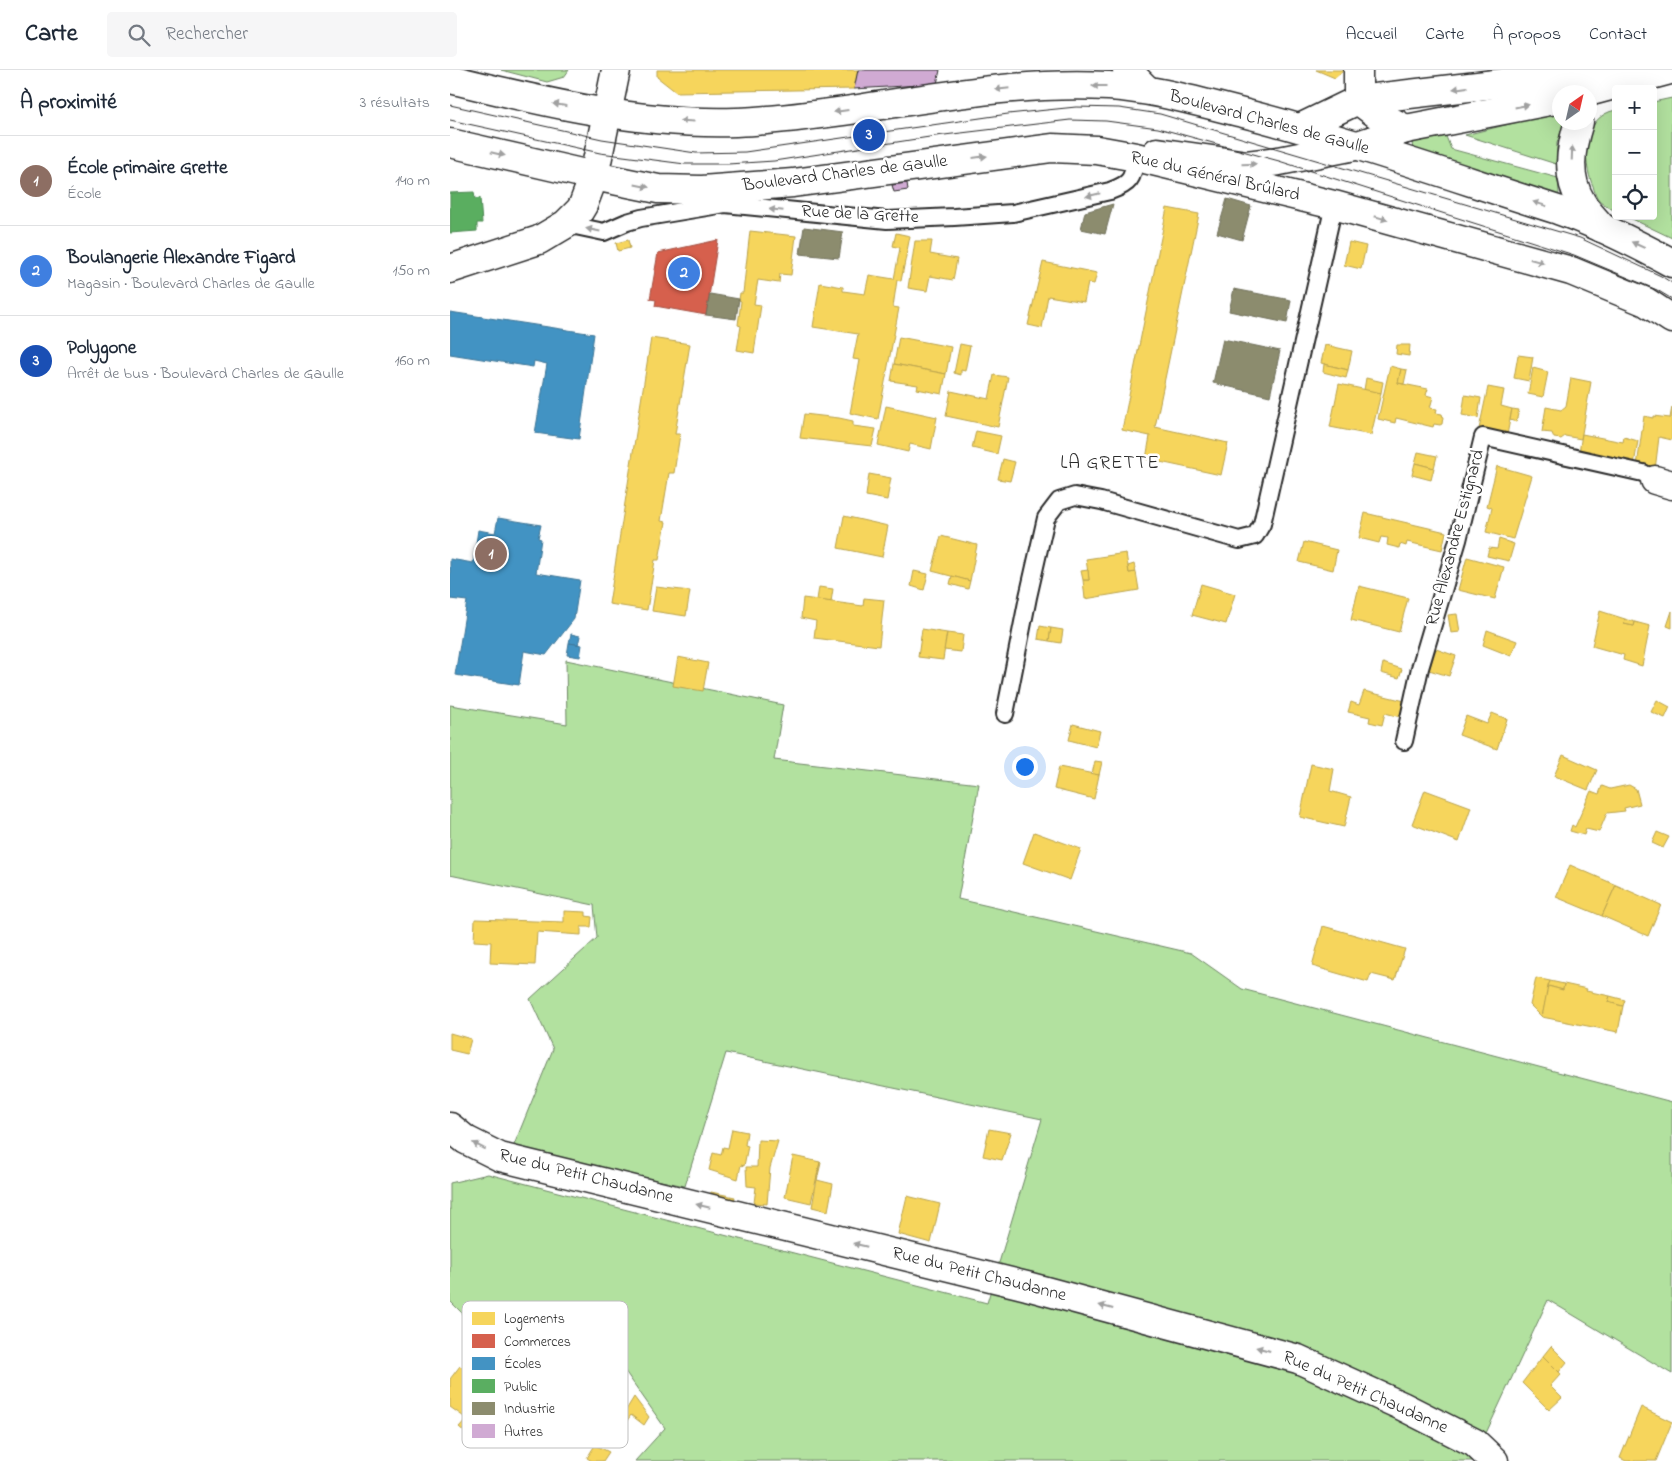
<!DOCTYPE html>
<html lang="fr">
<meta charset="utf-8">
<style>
:root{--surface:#fff;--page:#f6f6f7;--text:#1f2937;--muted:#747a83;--line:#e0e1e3;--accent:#2563eb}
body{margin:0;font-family:"Indie Flower",sans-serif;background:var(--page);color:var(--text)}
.controls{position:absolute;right:15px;top:15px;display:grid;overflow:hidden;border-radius:5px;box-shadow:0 5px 20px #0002}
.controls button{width:45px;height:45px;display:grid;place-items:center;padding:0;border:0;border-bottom:1px solid var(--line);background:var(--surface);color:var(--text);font:25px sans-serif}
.compass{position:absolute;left:1102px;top:15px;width:45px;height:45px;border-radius:50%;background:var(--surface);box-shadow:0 5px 20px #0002;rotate:34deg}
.you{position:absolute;left:574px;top:696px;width:18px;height:18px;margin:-12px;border:4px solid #fff;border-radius:50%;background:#1a73e8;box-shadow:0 0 0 8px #1a73e833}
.badge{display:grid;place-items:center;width:32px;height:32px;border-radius:50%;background:var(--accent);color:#fff;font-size:16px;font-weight:700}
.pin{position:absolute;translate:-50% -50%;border:2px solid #fff;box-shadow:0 1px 5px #0006}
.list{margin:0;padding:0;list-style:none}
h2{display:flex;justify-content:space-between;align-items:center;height:65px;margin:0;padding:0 20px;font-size:21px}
h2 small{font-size:16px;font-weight:400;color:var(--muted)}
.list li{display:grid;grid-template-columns:32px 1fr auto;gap:15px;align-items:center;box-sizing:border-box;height:90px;padding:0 20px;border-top:1px solid var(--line)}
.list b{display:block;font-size:19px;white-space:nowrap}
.list p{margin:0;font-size:16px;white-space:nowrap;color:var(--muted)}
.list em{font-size:16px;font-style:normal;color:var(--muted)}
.icon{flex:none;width:28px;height:28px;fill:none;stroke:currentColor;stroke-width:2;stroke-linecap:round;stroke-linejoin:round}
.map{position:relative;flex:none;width:1222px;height:1391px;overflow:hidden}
header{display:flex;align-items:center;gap:30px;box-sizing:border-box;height:70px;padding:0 25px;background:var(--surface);border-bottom:1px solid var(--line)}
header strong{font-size:24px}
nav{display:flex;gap:28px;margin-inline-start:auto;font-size:18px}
.search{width:350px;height:45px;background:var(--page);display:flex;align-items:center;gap:12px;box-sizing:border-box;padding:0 18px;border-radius:5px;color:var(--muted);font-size:19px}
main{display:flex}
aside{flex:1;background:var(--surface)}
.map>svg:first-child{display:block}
.green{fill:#b2e19f;stroke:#6e8665}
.homes{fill:#f6d55c;stroke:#b9a24d}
.shops{fill:#d6604d;stroke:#a35043}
.schools{fill:#4393c3;stroke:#3c7495}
.public{fill:#5aae61;stroke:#4c8751}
.industry{fill:#8c8c6e;stroke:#6f6f5a}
.building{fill:#d0aad3;stroke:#2b2b2b}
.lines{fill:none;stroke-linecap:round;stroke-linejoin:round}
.service-casing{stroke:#2b2b2b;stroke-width:20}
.minor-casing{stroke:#2b2b2b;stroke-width:31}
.secondary-casing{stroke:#2b2b2b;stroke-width:31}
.service{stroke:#fff;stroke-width:16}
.minor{stroke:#fff;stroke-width:28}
.secondary{stroke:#fff;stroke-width:28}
.tram{stroke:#2b2b2b;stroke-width:1}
.oneway{fill:#a0a0a0}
.labels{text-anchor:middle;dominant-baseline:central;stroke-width:5;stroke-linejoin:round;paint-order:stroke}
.street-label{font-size:18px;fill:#2b2b2b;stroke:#fff}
.neighbourhood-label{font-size:19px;letter-spacing:1px;fill:#2b2b2b;stroke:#fff}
.key{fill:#fff;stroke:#bfbfbf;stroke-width:1}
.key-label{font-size:14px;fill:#2b2b2b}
</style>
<header>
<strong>Carte</strong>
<div class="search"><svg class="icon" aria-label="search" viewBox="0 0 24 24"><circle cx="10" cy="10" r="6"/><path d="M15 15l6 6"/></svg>Rechercher</div>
<nav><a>Accueil</a><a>Carte</a><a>À propos</a><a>Contact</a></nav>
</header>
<main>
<aside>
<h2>À proximité<small>3 résultats</small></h2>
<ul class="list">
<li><span class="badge" style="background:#8d6e63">1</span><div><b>École primaire Grette</b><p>École</p></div><em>140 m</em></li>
<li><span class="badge" style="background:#3f7fe0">2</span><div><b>Boulangerie Alexandre Figard</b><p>Magasin · Boulevard Charles de Gaulle</p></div><em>150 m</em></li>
<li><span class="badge" style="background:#1a4fb4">3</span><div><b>Polygone</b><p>Arrêt de bus · Boulevard Charles de Gaulle</p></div><em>160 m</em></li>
</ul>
</aside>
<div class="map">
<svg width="1222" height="1391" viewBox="0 0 1222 1391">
<rect width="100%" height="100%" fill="#fff"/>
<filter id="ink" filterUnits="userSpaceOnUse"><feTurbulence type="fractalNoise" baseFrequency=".02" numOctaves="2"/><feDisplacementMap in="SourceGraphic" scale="10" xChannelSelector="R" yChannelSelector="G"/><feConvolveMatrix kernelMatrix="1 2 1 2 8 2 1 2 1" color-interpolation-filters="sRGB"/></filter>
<g filter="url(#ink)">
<g class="green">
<path d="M51,0h68l-5,7 -17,5z"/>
<path d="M1222,28v140l-46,-22h27v-114z"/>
<path d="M1166,40v102c-5,-4 -12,-7 -17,-12 -3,-3 -5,-10 -6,-14 -11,-25 -11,-70 23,-76z"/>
<path d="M1108,42l2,10 4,1 -7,20 -1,21 -91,-29z"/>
<path d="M995,64l6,15 107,29 1,15 -1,2 -145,-44 -1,-9z"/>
<path d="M116,590l217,45 -9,55 205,24 -21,115 233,54 51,36 430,113v272l-124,-74 -75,161h-838l30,-33 -76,-108 -89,31 -50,-50v-118l38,-9 499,129 55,-184 -316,-66 -41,133 -173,-36 41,-101 -23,-50 67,-61 -3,-33 -144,-30v-170l117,19z"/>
</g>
<g class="homes">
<path d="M207,0h201l-4,19 -178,3 -19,-15z"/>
<path d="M866,0h28l-9,8z"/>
<path d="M717,138l32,6 -44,213 73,16 -7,32 -75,-16 4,-23 -28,-6z"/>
<path d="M300,161l46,5 -5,39 -11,-1 -1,9 -21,-3 -4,24 7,1 -7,48 -17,-3 4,-24 -3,-1 3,-24 -2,-1 1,-7h3z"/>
<path d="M446,163l14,3 -9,45 -4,-1 -4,27 6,1 -21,111 -28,-6 10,-53 -7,-1 5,-25 -45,-7 7,-44 23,4v4l22,3 4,-19 25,4 6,-31 -7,-2z"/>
<path d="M178,170l2,8 -12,3 -2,-8z"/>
<path d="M465,171h17l-2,13 27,5 -4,21 -23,-4 -3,15 -19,-3z"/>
<path d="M899,172l17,4 -5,23 -17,-4z"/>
<path d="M593,192l54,11 -3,11 -6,-1 -4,19 -36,-6 -6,32 -14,-3z"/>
<path d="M449,267l52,10 -5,27 -52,-10z"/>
<path d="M201,268l39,6 -15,90h5l-6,39h-5l-8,48 5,1 -7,38h-4l-8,50 -38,-6z"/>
<path d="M510,274l10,2 -5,25 -4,-1v5l-7,-2z"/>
<path d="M875,275l27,6 -4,19 -27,-7z"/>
<path d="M947,275h13l-1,11 -13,-2z"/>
<path d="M1068,285l15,2 -4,24 -15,-3z"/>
<path d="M444,294l52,10 -4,20 -25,-5 1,-4 -27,-4z"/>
<path d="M874,294l24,6 -2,8 -23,-6z"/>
<path d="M940,296l11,3 -3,14 30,6 -2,6 7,2 -3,11 7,1 -1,4 6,1 1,3 -1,7 -2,1 -6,-1 -1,3 -37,-9 -1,5 -17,-4z"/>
<path d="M1083,298l15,4 -5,25 -15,-3z"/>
<path d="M951,299l6,1 -3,14 -6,-1z"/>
<path d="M544,305l14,2 -10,50 -52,-11 5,-25 38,8z"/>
<path d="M916,308l17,4 -2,11 -17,-3z"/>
<path d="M1121,308l20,4 -10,57 -16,-3 -4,3 -7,-1 -2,-5 -10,-1 4,-25 15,3 5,-4z"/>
<path d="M889,314l42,9 -10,42 -41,-8z"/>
<path d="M1038,317l16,3 -3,16 11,3 -5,26 -28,-6z"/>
<path d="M1015,325l16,3 -3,20 -16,-3z"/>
<path d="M436,336l51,11 -6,32 -21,-5 -2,8 -30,-7z"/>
<path d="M1222,337v33l-13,-3 -4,33 -18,-4 7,-50 9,2v-2l17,2z"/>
<path d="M1062,339l7,1 -3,12 -6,-2z"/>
<path d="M354,344l35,4 14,3v5l23,3 -4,17 -72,-8z"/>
<path d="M526,361l25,5 -4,18 -25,-6z"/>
<path d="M1132,364l41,8 1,-5 14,4 -4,24 -55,-12z"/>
<path d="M968,382l19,4 -3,12 -19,-5z"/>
<path d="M553,389l12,3 -5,19 -12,-2z"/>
<path d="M965,393l19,5 -3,12 -19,-5z"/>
<path d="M1047,396l35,10 -19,63 -27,-7 6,-24 -5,-2z"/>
<path d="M419,404l22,4 -4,22 -21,-4z"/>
<path d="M915,443l81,19 -4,18 -35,-8 -1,4 -6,-2 -1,4 -12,-3 1,-7 -7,-1 -2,6 -20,-5z"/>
<path d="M394,446l44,10 -6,31 -44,-9z"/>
<path d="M491,466l36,9 -7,36 -38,-10z"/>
<path d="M1049,469l15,5 -5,17 -22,-5 2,-8 8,1z"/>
<path d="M854,472l33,8 -4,20 -34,-8z"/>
<path d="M676,483l3,20 7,-1 3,18 -54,9 -2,-19h6l-3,-21z"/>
<path d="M1017,487l37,10 -9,32 -37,-9z"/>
<path d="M684,494l2,8 -7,1 -1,-7z"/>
<path d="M638,500l1,10h-6l-2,-9z"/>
<path d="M464,501l14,3 -4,16 -13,-4z"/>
<path d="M502,506l18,5 -2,8 -18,-5z"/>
<path d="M751,514l34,10 -9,30 -34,-9z"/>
<path d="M909,516l49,12 -9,34 -48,-12z"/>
<path d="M206,517l34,4 -4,25 -34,-5z"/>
<path d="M369,517l14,2 -2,13 -14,-2z"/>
<path d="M353,528l60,8 1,-8 20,2 -5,46 -65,-8 2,-17 -15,-3z"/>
<path d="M1150,541l25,8 -1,5 10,2 1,-4 15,4 -8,40 -19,-6 1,-5 -32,-9z"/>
<path d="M1222,541v17l-5,-2z"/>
<path d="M1007,544l3,18 -9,1 -3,-18z"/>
<path d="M1175,549l10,3 -1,4 -10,-2z"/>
<path d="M590,556l11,2 -2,13 -11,-2z"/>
<path d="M601,558l12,2 -2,13 -12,-2z"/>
<path d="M472,559l25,4 -4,27 -25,-3z"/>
<path d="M1037,560l30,11 -6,15 -28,-11z"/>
<path d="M497,563l16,2 -2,17 -17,-2z"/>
<path d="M986,579l20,7 -7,20 -20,-6z"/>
<path d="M228,587l30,6 -5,28 -30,-5z"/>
<path d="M933,593l19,6 -3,9 -18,-5z"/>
<path d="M914,621l45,11 -5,16 -19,-5 -3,12 -13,-3 1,-5 -22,-5 3,-10 8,3z"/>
<path d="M1207,630l13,7 -5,11 -14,-6z"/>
<path d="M1042,643l15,6 -10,30 -38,-14 7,-19 21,8z"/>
<path d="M623,654l27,7 -4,16 -27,-7z"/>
<path d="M1113,685l34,15 -9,20 -34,-14z"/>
<path d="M645,691l7,1 -3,13 -7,-1z"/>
<path d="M861,694l23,5 -4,22 21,6 -7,30 -44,-10z"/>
<path d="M609,697l40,8 -5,24 -40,-10z"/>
<path d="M1179,715l7,4 4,15 -16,4 1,3 -18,2 -8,19 -13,-3 -2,6 -14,-4 2,-6 3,2 16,-36 8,3 3,-8 8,3z"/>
<path d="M975,720l46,17 -12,35 -47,-18z"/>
<path d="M584,762l47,17 -11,31 -47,-17z"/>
<path d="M1207,762l12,5 -6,11 -11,-5z"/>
<path d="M1120,795l46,20 -14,31 -46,-19z"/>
<path d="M1166,815l45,20 -13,31 -46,-20z"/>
<path d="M114,841l22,1v4l6,1 -1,10h-10v8l-44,-3 -2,33 -45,-2 1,-21 -17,-1 1,-22 89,3z"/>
<path d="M873,856l82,23 -10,31 -24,-6 -3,8 -56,-16z"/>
<path d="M1086,908l14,3 -8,36 -12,-12z"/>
<path d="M1100,911l14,3 -1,6 -15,-4z"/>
<path d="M1114,914l23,5 -1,2 24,5 -2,6 15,4 -5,26 -76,-15 6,-31 15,4z"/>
<path d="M1160,926l15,4 -2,6 -15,-4z"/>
<path d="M0,963l21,6 -4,15 -17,-4z"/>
<path d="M282,1059l15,3 -2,13 3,1 -4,20 -3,-1 -3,14 -29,-9 4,-17 8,2 2,-8 5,1z"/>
<path d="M539,1059l22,4 -9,27 -19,-4z"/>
<path d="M308,1070l20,1 -8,27 -3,36 -13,-1 2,-16 -9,-1 -1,-19h11z"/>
<path d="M343,1086l27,6 -9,41 -26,-6z"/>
<path d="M370,1092l1,1 -4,17 16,4 -5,27 -16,-4z"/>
<path d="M261,1122l24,5 -3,11 -23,-5z"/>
<path d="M457,1126l33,8 -9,39 -33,-9z"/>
<path d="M1101,1276l16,16 -8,10 -16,-16z"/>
<path d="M1093,1286l18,18 -11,12 12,12 -13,12 -27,-27z"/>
<path d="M10,1296l31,24 -24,29 -17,-12v-28z"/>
<path d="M139,1317l14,9 2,-4 6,3 -2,4 17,11 8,-13 15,20 -5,8 -13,-10 -10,14 -5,-3 -5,8 -16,-10 6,-10 -21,-14z"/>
<path d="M27,1337l13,9 -21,20 -10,-9z"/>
<path d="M1191,1337l31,15 -16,39h-30l-6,-3z"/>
<path d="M145,1375l14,7 -6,9h-11l-5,-3z"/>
</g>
<path class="shops" d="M268,170l-12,75 -51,-9 1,-6 -6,-1 8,-46z"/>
<g class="schools">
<path d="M0,242l144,22 -15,105 -44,-6 12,-69 -13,-3 -1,6 -83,-13z"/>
<path d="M48,448l43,7 -3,13 3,1 -5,34 44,7 -6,39 -28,36 -22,-4 -5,34 -64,-10 12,-74 -17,-2v-40l23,4 5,-33 17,3z"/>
<path d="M121,564l9,2 -2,9 -9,-2z"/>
<path d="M119,573l13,2 -2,12 -13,-2z"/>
</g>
<path class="public" d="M24,122l1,7 5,-1 2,25h-5v8l-27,2v-40z"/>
<g class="industry">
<path d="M777,129l24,7 -9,34 -25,-7z"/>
<path d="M663,134l-8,30 -24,-5 4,-17z"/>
<path d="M354,157l39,5 -4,26 -39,-4z"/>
<path d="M784,219l57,11 -4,23 -58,-12z"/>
<path d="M260,224l29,5 -3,20 -30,-4z"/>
<path d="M773,269l57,12 -10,45 -57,-13z"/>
</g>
<g class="building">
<path d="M408,0h82l-3,14 -83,5z"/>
<path d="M457,113l1,7 -14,2 -2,-7z"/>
</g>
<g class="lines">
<g class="service-casing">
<g id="service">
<path d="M116,154l38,8 23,-10 14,-4 84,-14 162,16 67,-3 59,-4 97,-22c22,-8 22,-12 26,-34"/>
<path d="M555,644l23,-117 18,-79 13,-17 16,-5 26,5 138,39 16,-4 7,-12 72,-319"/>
<path d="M954,671l16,-73 38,-128 25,-103 160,36 12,7"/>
</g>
</g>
<g class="minor-casing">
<g id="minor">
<path d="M677,0l19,19"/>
<path d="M908,0v30l20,15 28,14"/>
<path d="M1138,22l82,-22"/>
<path d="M1129,52c-9,28 -13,55 3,81 5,9 14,17 20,25"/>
<path d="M850,58l58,-28 255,-30"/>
<path d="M707,82l90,13 32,-4 76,-15 51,-17 154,-30"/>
<path d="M0,199l89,-29 27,-16 14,-14 3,-5 11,-29 22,-106"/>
<path d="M1205,410l17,5"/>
<path d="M0,1057l16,13 34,17 527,129 271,73 104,47 73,37 19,18"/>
</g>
</g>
<g class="secondary-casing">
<g id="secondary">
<path d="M0,9c93,23 189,46 286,43 36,-1 72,-6 108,-11 87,-13 176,-30 265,-25 46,3 89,16 134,27 106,27 211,64 315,97 40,14 77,33 114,53"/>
<path d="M0,73l144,33 64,13 44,1 91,-7 259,-35 45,2 39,7 198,48 237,66 75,31 26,17"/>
</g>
</g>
<use href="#service" class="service"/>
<use href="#minor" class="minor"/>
<use href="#secondary" class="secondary"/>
<g class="tram">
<path d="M0,35l152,34 94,14 49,-1 263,-38 68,-7 43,1 41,6 420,124 81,38 11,7"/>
<path d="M0,50l150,33 85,11h43l46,-3 162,-25 134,-16 36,1 52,7 121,33 295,94 83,35 15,9"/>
</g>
</g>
<defs><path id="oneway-solid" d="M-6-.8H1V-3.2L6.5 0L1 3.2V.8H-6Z" transform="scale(1.25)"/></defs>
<g class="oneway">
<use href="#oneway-solid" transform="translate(649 16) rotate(-180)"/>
<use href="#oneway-solid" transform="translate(1010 18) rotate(173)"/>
<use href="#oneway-solid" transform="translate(552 19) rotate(174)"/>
<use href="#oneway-solid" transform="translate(110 35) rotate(-171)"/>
<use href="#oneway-solid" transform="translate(1072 36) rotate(-11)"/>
<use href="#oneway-solid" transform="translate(391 41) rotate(172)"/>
<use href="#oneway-solid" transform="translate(237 51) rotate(-177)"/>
<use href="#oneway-solid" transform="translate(1122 83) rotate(-88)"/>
<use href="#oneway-solid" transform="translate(48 84) rotate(13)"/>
<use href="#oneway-solid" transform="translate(530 87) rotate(-7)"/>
<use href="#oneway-solid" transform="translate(799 94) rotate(-1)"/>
<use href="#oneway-solid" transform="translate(192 116) rotate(11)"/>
<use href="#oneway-solid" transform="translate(643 125) rotate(167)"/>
<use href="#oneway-solid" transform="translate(1090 134) rotate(-163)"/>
<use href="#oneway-solid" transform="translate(326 140) rotate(-174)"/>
<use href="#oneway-solid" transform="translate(931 148) rotate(16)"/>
<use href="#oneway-solid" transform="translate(143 160) rotate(-168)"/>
<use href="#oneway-solid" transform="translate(1188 175) rotate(-155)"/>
<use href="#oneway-solid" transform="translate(1087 191) rotate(16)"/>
<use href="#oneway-solid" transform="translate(29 1076) rotate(-153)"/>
<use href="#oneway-solid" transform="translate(253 1136) rotate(-166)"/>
<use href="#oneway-solid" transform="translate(410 1175) rotate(-166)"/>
<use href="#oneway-solid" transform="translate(656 1237) rotate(-165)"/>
<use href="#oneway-solid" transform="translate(813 1279) rotate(-165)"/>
</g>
</g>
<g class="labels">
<g class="street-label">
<text transform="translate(819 53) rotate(15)">Boulevard Charles de Gaulle</text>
<text transform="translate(395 104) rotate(-7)">Boulevard Charles de Gaulle</text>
<text transform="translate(765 107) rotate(13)">Rue du Général Brûlard</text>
<text transform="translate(410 145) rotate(3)">Rue de la Grette</text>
<text transform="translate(1006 468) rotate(-75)">Rue Alexandre Estignard</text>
<text transform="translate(136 1107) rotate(14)">Rue du Petit Chaudanne</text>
<text transform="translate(529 1205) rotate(14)">Rue du Petit Chaudanne</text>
<text transform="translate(915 1323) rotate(24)">Rue du Petit Chaudanne</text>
</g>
<g class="neighbourhood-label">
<text x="660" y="393">LA GRETTE</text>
</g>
</g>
<rect x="12" y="1231" width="166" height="147" rx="8" class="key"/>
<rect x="22" y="1242" width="23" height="13" fill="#f6d55c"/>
<rect x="22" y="1264" width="23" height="14" fill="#d6604d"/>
<rect x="22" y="1287" width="23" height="13" fill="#4393c3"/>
<rect x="22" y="1309" width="23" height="14" fill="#5aae61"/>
<rect x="22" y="1332" width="23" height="13" fill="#8c8c6e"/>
<rect x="22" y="1354" width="23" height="14" fill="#d0aad3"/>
<g class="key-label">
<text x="54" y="1253">Logements</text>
<text x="54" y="1276">Commerces</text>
<text x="54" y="1298">Écoles</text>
<text x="54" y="1321">Public</text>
<text x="54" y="1343">Industrie</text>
<text x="54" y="1366">Autres</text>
</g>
</svg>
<div class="controls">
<button>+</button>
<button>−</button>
<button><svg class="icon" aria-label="locate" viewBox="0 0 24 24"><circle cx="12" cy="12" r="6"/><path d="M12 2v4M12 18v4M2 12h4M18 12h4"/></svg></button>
</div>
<svg class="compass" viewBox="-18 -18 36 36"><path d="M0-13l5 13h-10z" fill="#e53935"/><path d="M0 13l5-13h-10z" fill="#747a83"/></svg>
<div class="you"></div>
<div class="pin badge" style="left:41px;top:484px;background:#8d6e63">1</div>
<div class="pin badge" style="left:234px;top:203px;background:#3f7fe0">2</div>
<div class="pin badge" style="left:419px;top:65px;background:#1a4fb4">3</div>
</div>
</main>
